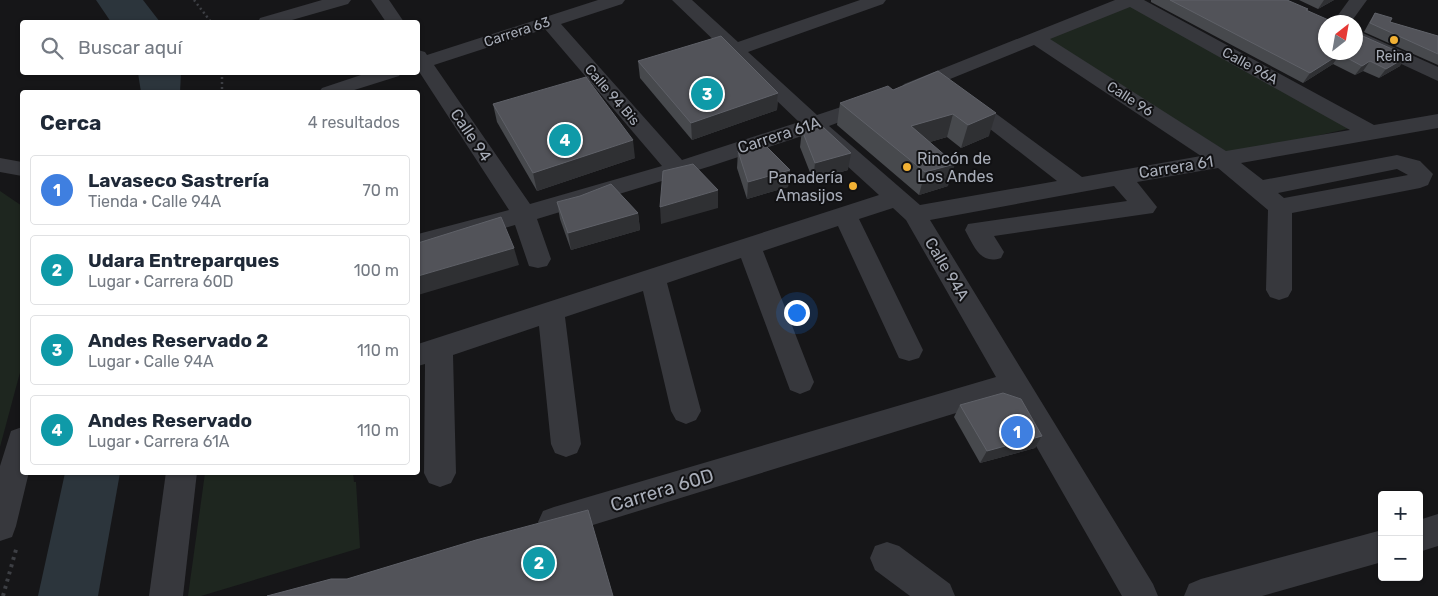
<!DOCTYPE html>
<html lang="es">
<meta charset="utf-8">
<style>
:root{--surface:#fff;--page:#f6f6f7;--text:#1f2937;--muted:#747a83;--line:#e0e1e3;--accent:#7e6636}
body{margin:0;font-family:Rubik,sans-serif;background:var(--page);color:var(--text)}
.controls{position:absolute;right:15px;bottom:15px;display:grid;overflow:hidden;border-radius:5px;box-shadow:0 1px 4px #0004}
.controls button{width:45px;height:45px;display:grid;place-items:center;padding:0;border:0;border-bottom:1px solid var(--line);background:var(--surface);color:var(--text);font:25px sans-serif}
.compass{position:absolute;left:1318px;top:15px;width:45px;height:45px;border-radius:50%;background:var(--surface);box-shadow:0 1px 4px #0004;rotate:31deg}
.you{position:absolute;left:796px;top:312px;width:18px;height:18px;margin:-12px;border:4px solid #fff;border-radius:50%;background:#1a73e8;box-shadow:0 0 0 8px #1a73e833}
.badge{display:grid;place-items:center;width:32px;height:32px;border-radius:50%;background:var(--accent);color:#fff;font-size:16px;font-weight:700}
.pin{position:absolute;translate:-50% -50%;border:2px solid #fff;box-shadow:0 1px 5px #0006}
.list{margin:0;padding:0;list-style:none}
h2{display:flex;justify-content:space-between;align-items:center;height:65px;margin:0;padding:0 20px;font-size:21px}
h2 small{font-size:16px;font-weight:400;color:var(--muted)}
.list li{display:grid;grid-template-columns:32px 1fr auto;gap:15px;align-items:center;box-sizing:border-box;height:70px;margin:0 10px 10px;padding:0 10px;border:1px solid var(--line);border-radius:5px}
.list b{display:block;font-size:19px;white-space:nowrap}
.list p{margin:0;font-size:16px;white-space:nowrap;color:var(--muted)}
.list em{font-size:16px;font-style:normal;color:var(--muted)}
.icon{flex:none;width:28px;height:28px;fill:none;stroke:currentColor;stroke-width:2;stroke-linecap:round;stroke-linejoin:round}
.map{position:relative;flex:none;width:1438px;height:596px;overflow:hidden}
.search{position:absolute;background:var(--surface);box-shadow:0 1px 4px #0004;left:20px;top:20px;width:400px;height:55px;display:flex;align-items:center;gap:12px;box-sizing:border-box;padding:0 18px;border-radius:5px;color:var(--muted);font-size:19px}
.panel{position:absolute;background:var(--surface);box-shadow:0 1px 4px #0004;left:20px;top:90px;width:400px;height:385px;border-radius:5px}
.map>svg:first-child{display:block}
.green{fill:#1e261f}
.water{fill:#2c353c}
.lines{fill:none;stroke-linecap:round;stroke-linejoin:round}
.path-far1{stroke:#3d3f44;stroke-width:2.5;stroke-dasharray:2 3;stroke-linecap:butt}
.path{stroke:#3d3f44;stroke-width:4;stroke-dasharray:3 4.5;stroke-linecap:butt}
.minor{fill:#37383d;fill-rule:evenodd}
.wall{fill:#47494d}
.shaded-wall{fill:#2f3033}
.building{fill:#525359;stroke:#5f6168}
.poi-dot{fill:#f2b134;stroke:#111113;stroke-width:2}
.labels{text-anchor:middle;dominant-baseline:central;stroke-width:4;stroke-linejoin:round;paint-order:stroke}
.far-street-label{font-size:14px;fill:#a8adb8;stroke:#111113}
.far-poi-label{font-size:14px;fill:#a8adb8;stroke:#111113}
.street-label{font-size:16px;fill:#a8adb8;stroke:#111113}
.poi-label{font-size:16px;fill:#a8adb8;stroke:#111113;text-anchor:start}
.near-street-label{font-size:19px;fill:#a8adb8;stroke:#111113}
</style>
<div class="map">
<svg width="1438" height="596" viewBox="0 0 1438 596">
<rect width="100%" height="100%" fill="#161618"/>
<g class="green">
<path d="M1131,6l220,122 -119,27 -186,-116z"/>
<path d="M0,191l22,15v159l-22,82z"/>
<path d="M205,473h148l1,9h2l4,66 -159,48h-13z"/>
</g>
<g class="water">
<path d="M96,0h47l17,22h-49z"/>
<path d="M138,73h43l-1,19h-39z"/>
<path d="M65,473h55l-22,123h-60z"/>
</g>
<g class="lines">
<g class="path-far1">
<path d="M194,0l17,22"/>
<path d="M222,72v20"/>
</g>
<path class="path" d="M3,596l14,-50"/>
<g class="minor">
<path d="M322,0h29l-3,4 -63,18h-27l2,-4z"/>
<path d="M371,0h18l15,22h-18z"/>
<path d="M598,0h27l-3,4 -61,20 121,136 117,-38 -127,-122h20l46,42 122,-42h26l-3,4 -135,48 69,63 48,-16 7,-2 7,2 3,4 -3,4 -50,19 91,79 137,-24 -99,-77 -3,-4 3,-4 7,-2 7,2 110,81 119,-21 -167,-111 -116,47 -7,2 -7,-2 -3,-4 3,-4 211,-84h29l230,125 64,-11v14l-197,35 22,17 134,-25 23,6 13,13 -5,11 -8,3 -128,25v77l-4,7 -9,3 -9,-3 -4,-7 2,-80 -50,-42 -81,14 20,25 -4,6 -159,23 10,16 -3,6c-21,7 -27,-12 -36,-28l3,-6 159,-23 -13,-15 -184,34 223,364 5,12h-36l-114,-199 -454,140 -11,-4 -5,-11 5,-11 11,-4 442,-130 -90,-157 -13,-12 -34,11 64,131 -4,8 -10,3 -10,-3 -61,-132 -75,25 51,131 -4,8 -10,4 -10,-4 -49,-132 -74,25 34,128 -5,9 -10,4 -10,-4 -5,-9 -28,-120 -78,26 16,127 -4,9 -11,4 -11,-4 -4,-9 -12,-118 -86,29 3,118 -5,10 -11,4 -11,-4 -5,-10 1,-109 -7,2v-22l461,-149 -68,-62 -100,33 -174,53 14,40 -4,7 -9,2 -9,-2 -14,-41 -97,27v-18l91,-24 -91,-140v-20l7,2 2,3zM1130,7l220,123 -124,21 -176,-112zM545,29l117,137 -132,38 -96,-139zM1397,169l11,6 -124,23 -6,-5z"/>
<path d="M1349,0h18l-16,22h-18z"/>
<path d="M1356,30l82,37v14l-82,-38z"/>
<path d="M370,72h32l-3,4 -51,16h-29l3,-4z"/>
<path d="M0,158l22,4v14l-22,-4z"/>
<path d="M22,427v45h7l-13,54 -4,11 -12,4v-75l11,-35z"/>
<path d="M166,472h31l-14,124h-34z"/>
<path d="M1438,514v32l-19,6v-32z"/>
<path d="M1382,530v32l-120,34h-78l5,-12 12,-5z"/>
<path d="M887,542l12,4 51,38 5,12h-45l-35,-26 -5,-12 5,-12z"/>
</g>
</g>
<g class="wall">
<path d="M1151,0h136l20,11 49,41 44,14 -21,12 -16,-7 -8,4 -22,-11 -30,19 -152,-81z"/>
<path d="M1299,0h35l-16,9z"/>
<path d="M1375,13l15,9 48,14v29l-74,-33 6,-11z"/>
<path d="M638,61l140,32 -1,17 -85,30 -52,-62z"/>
<path d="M938,71l51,65 -28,12 -14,-11 -17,5 18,44 -29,9 -82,-70 3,-22 53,-13z"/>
<path d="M493,104l142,54 -98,33 -40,-69z"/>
<path d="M802,130l46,40 -35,10 -13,-33z"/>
<path d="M738,151l52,19 -2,17 -41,12 -10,-31z"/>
<path d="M557,202l81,11 2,17 -69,20 -11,-31z"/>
<path d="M960,405l82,31 -7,12 -55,15 -26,-46z"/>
</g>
<g class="shaded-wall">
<path d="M1324,0h10l-16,9z"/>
<path d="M1340,54l-7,10 -30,19 7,-10z"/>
<path d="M1408,56l-8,10 -21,12 7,-9z"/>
<path d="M1370,61l-7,10 -8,4 7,-9z"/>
<path d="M778,93l-1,17 -85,30 -1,-17z"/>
<path d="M996,113l-7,23 -28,12 7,-23z"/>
<path d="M953,114l-6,23 -41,12 5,-23z"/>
<path d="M633,140l2,18 -98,33 -4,-18z"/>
<path d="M851,153l-3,17 -35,10 2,-17z"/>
<path d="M955,164l-7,22 -29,9 6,-23z"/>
<path d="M790,170l-2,17 -41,12 1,-17z"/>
<path d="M718,190v18l-57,16 -1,-17z"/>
<path d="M638,213l2,17 -69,20 -3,-17z"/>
<path d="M514,248l5,17 -101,30v-19z"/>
<path d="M1042,436l-7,12 -55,15 7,-12z"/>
</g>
<g class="building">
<path d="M1170,0h117l21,9 -2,1 27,12h-7v30h30v-19l52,23 -22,13 -16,-8 -8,5 -22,-12 -30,19z"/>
<path d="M1375,13l17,5 -2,4 48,14v18l-68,-31z"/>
<path d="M721,36l57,57 -87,30 -53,-62z"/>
<path d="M938,71l58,42 -28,12 -15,-11 -42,12 44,38 -30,8 -85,-69 48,-17 5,4z"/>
<path d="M586,77l47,63 -100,33 -40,-69z"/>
<path d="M823,127l28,26 -36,10 -13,-33z"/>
<path d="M765,145l25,25 -42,12 -10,-31z"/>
<path d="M693,164l25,26 -58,17 3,-36z"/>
<path d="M611,184l27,29 -70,20 -11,-31 23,-6z"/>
<path d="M501,217l13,31 -96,28v-33z"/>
<path d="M1003,393l18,6 21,37 -55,15 -27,-46z"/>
<path d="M588,510l25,86h-346l64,-17h16l129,-39z"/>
</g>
<g class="poi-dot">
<circle cx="1394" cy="40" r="5"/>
<circle cx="907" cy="167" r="5"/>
<circle cx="853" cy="186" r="5"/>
</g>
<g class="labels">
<g class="far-street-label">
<text transform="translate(517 32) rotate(-18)">Carrera 63</text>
<text transform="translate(1250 66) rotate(29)">Calle 96A</text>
<text transform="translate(612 95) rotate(49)">Calle 94 Bis</text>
<text transform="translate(1130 99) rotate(33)">Calle 96</text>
</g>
<g class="far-poi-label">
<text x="1394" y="56">Reina</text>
</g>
<g class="street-label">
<text transform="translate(471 135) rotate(56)">Calle 94</text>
<text transform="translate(779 135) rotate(-18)">Carrera 61A</text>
<text transform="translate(1176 167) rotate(-9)">Carrera 61</text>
<text transform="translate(947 269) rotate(59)">Calle 94A</text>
</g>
<g class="poi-label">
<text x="917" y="158">Rincón de<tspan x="917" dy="18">Los Andes</tspan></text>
<text x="843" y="177" text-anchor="end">Panadería<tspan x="843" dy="18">Amasijos</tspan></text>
</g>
<g class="near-street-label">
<text transform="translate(662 490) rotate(-17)">Carrera 60D</text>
</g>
</g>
</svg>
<div class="controls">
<button>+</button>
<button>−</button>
</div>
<svg class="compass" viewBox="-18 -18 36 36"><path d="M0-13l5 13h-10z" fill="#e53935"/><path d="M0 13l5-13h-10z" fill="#747a83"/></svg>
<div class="you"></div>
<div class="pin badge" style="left:1017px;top:432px;background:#3f7fe0">1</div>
<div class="pin badge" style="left:539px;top:563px;background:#0f9aa8">2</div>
<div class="pin badge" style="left:707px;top:94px;background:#0f9aa8">3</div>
<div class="pin badge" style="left:565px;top:140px;background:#0f9aa8">4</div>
<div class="search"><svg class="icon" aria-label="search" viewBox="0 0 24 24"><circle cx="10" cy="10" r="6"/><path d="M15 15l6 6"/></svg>Buscar aquí</div>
<section class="panel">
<h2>Cerca<small>4 resultados</small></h2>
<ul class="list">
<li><span class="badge" style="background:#3f7fe0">1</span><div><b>Lavaseco Sastrería</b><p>Tienda · Calle 94A</p></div><em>70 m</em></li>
<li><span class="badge" style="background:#0f9aa8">2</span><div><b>Udara Entreparques</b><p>Lugar · Carrera 60D</p></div><em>100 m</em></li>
<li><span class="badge" style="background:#0f9aa8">3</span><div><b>Andes Reservado 2</b><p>Lugar · Calle 94A</p></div><em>110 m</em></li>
<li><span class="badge" style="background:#0f9aa8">4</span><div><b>Andes Reservado</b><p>Lugar · Carrera 61A</p></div><em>110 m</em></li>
</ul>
</section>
</div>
